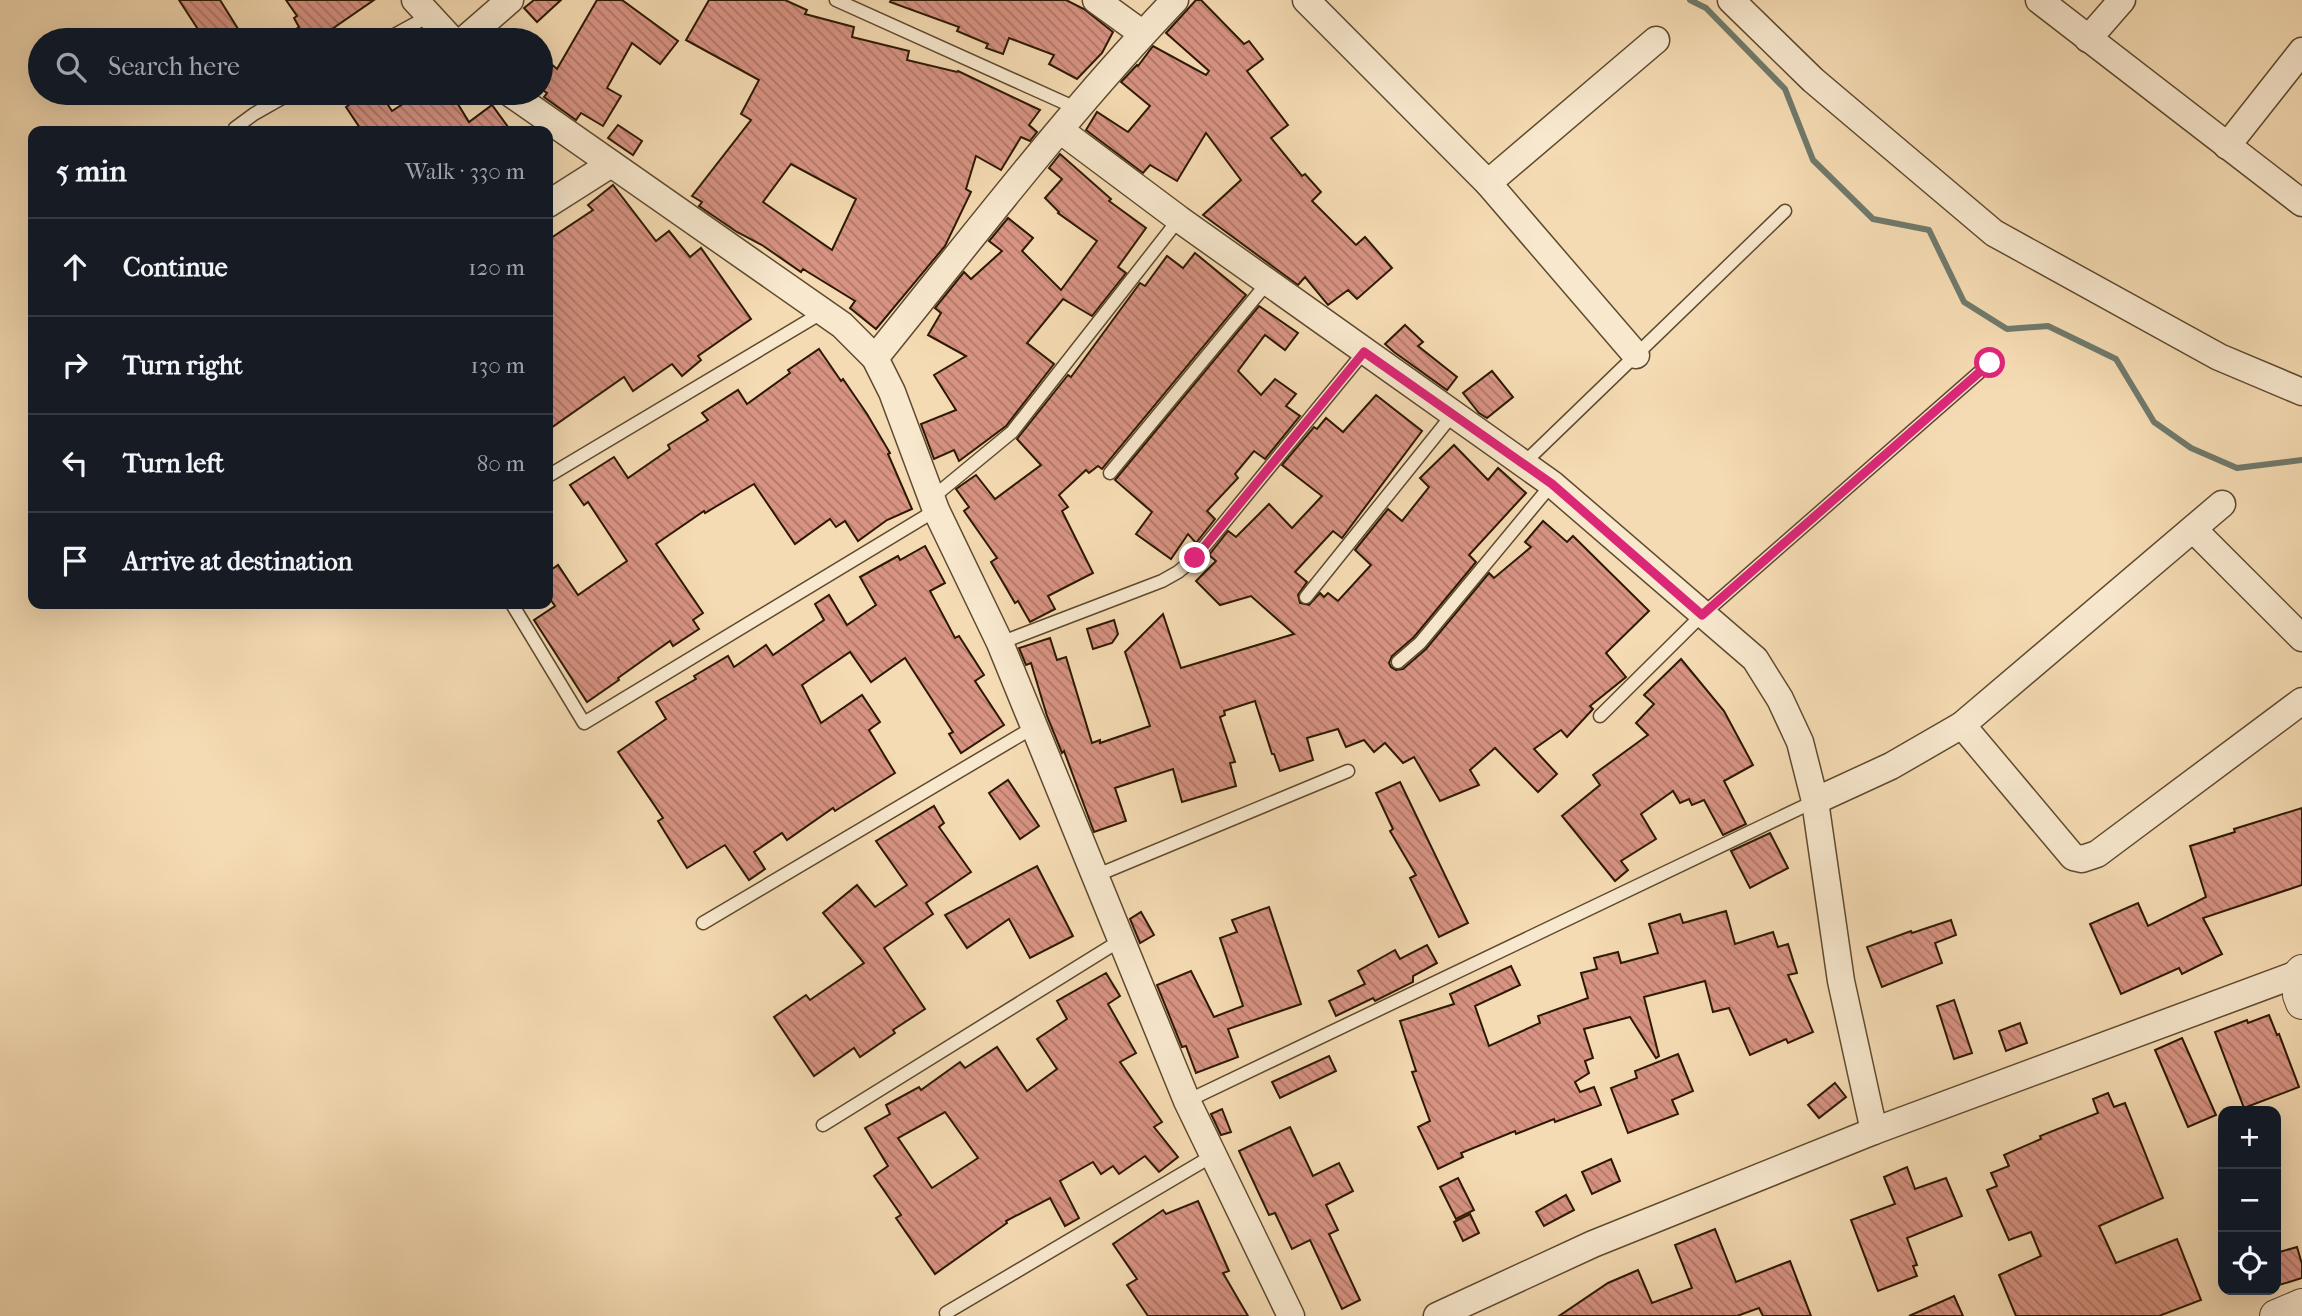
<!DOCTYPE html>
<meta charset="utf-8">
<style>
:root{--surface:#171b24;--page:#20242c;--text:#f1f3f6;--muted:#9ea1a6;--line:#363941}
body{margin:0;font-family:"IM FELL French Canon",serif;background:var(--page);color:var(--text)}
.controls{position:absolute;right:21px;bottom:21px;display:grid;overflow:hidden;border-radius:14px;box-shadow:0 7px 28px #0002}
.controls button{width:63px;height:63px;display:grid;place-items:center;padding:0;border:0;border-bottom:2px solid var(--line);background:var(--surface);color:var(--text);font:35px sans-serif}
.stop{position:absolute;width:21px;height:21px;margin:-16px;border:5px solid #db2777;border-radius:50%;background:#fff}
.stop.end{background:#db2777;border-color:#fff;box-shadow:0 2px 7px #0008}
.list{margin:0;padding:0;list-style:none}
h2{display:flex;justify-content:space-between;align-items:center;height:91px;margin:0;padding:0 28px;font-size:30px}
h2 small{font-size:23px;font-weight:400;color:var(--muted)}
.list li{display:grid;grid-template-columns:46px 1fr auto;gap:21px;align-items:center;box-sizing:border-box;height:98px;padding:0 28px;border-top:2px solid var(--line)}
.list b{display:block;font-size:26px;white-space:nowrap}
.list em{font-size:23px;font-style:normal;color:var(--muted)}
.icon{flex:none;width:38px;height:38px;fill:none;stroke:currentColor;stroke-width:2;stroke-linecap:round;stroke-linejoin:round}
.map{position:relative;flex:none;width:2302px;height:1316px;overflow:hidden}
.search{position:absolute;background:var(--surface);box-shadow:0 7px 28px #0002;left:28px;top:28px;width:525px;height:77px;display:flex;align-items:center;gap:18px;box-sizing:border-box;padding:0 24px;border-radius:38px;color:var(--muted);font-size:26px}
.panel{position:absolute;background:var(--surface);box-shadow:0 7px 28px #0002;left:28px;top:126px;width:525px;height:483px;border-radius:14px}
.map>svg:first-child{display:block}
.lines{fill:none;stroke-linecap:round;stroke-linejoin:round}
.stream{stroke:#707a6c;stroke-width:6}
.building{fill:url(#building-back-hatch);stroke:#2c1903;stroke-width:2;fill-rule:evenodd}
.service-casing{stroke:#5e4a2f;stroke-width:15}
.minor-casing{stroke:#5e4a2f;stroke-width:29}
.tertiary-casing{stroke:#5e4a2f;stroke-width:34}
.service{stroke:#f8e8ce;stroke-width:12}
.minor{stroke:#f8e8ce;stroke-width:26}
.tertiary{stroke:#f8e8ce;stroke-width:32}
.route{stroke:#db2777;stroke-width:9}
</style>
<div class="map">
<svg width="2302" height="1316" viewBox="0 0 2302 1316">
<defs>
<pattern id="building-back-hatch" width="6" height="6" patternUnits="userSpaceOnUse" patternTransform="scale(1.75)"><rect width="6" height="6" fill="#d89383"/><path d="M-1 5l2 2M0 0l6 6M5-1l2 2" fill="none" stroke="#af7769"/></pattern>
</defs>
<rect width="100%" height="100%" fill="#f5dbb3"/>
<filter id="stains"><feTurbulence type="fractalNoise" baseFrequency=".00286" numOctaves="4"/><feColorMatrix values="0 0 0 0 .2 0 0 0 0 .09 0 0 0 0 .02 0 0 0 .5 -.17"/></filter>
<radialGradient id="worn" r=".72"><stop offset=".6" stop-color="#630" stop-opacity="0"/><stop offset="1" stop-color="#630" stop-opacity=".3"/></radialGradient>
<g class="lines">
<path class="stream" d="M1690,0l16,8 79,81 28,71 60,59 56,11 35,72 43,27 41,-3 68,33 38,63 37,26 46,20 65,-8"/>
</g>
<g class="building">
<path d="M179,0h41l25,40h-40z"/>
<path d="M286,0h88l-58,40h-36l19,-13 -5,-9 3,-2z"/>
<path d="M534,0h27l-24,22 -13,-14z"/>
<path d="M597,0h25l56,41 -18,23 -28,-21 -25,45 14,8 -18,30 -22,-13 -5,7 -32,-23 3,-4 -6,-4v-34l16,14z"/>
<path d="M709,0h76l22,10 -2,4 49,13 -2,10 57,14 -2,9 50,12 1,-1 82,39 -11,15 8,7 -7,9 -9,-4 -20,33 -25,-14 -10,33 5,3 -26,54 -69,83 -26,-21 5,-7 -52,-32 -2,3 -39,-27 -25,-13 -38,-26 3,-4 -10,-6 59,-76 -10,-6 18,-34 -73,-40zM791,164l65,35 -24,51 -69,-48z"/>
<path d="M891,0h175l18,9 29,23 -11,21 -25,26 -28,-15 5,-9 -45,-17 -6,16 -17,-6 2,-4 -31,-13 2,-4 -69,-25z"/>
<path d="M1196,0h5l43,44 5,-3 14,18 -16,12 41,54 -17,13 31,38 3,-2 16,18 -9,9 44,44 9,-8 27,31 -35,31 -9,-9 -20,15 -23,-28 -7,8 -95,-70 38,-35 -35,-47 -29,48 -27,-16 -7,8 -57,-43 11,-18 31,20 22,-26 -29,-24 16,-17 1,1 15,-20 53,29 3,-4 -43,-38z"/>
<path d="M366,93h14l12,18 28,-18h31l18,29 23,-17 19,26h-149l-16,-24z"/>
<path d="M618,125l24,16 -9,14 -25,-17z"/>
<path d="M1060,154l51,45 -2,2 37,27 -28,39 8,6 -34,43 -29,-17 -36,44 27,21 -48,62 -47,35 -5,-11 -20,9 -13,-35 35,-14 -22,-35 32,-19 -38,-21 13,-22 -6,-5 29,-36 7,7 31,-28 -13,-10 19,-23 25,20 -11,13 39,39 36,-49 -39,-28 1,-1 -14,-14 17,-19 -13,-11z"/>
<path d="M613,185l43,56 13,-10 21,26 11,-9 50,71 -53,37 3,4 -19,16 -10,-12 -39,27 -9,-14 -76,53v-190l45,-30 -5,-5z"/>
<path d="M1195,253l51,42 -144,174 -4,-3 -9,7 -3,-3 -27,25 9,12 -6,4 31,62 -45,23 7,13 -25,13 -12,-21 -3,2 -24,-41 6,-4 -33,-47 5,-4 -13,-18 20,-14 19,24 46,-34 -24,-26 51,-64 3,2 69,-94 5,3 22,-30 16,12z"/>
<path d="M1259,306l39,27 -13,17 -20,-15 -27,36 23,24 14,-16 21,15 -10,12 14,10 -35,43 -11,-8 -19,23 3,4 -31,33 8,8 -19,24 -8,-9 -17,25 -35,-25 16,-22 -37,-32z"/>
<path d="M1405,325l18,17 -5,4 39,31 -10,13 -53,-38 -9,-8z"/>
<path d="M819,349l22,32 2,-2 24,35 23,39 -2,1 24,55 -25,11 -29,21 -13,-20 -9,6 -6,-8 -35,25 -41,-60 -49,29 -1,-2 -48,33 47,69 -10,7 6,9 -26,17 -3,-5 -52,37 1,2 -32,22 -53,-82 21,-14 -7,-10v-24l10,-7 20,30 49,-34 -39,-59 -4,3 -14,-20 44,-28 14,21 42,-29 -2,-4 40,-25 -6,-7 36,-23 9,14 43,-31 -2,-3z"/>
<path d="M1492,371l21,26 -26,21 -8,-5 -16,-20z"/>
<path d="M1376,395l46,36 -80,107 -9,-7 -38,41 12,10 -9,13 2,8 9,2 11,-12 4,4 4,-4 10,8 33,-36 -16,-15 33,-41 14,12 27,-34 -9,-9 34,-33 34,35 10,-12 28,25 -57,62 7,7 -62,75 -22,19 -3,7 2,4 5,3 7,-1 23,-20 63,-76 5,5 37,-31 -6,-5 18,-21 24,21 6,-6 76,75 -43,42 20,24 -36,29 3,3 -26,28 -6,-7 -27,19 23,25 -19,18 -43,-44 -25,22 9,15 -39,16 -26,-44 -11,6 -18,-20 -11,9 -10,-12 -18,7 -8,-18 -31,9 6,22 -33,11 -6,-17h-2l-17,-53 -31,10 1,4 -5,2 15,45 -5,1 6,23 -54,16 -9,-33 -58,19 11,33 -32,11 -30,-81 -2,2 -15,-37 -16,-53 -5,2 -7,-17 31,-10 7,22 9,-3 26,86 8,-3v3l50,-17 -25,-74 38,-38 18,54 113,-34 -43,-38 -31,9 -24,-24 20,-20 -7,-6 19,-24 8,6 33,-33 23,24 30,-32 -40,-31 32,-38 3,2 9,-11 17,14z"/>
<path d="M925,546l20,37 -15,8 25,47 4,-2 25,39 -9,6 29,44 -43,28 -12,-19 4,-2 -48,-74 -34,24 -21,-30 -48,33 19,38 41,-28 18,27 -11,8 26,43 -60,38 -2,-3 -46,32 -5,-7 -28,19 11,17 -16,11 -24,-35 -38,23 -29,-47 5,-3 -45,-66 48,-33 -10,-17 40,-23 -2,-3 34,-20 6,11 32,-22 7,10 51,-35 -9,-16 14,-9 18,30 29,-20 -16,-28 38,-21 2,4z"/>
<path d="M1114,620l4,14 -6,9 -19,6 -6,-20z"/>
<path d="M1681,659l43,52 29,54 -29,16 22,43 -23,11 -19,-35 -12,5 -3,-6 -9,4 -7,-12 -32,23 15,25 -35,22 7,9 -13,11 -53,-65 38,-31 -7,-10 55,-40 -12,-12 18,-19 -10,-9z"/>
<path d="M1008,780l31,46 -19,13 -31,-46z"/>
<path d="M1400,782l68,141 -29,14 -29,-59 6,-3 -26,-44 3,-2 -17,-36z"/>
<path d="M934,806l10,17 -5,4 32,45 -45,31 7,11 -49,34 41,61 -32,21 2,3 -35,24 -6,-9 -40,28 -40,-59 32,-22 4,5 54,-37 -41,-50 34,-28 18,22 32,-22 -31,-44z"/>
<path d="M2302,808v77l-99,33 19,36 -40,20 -3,-6 -58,26 -31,-70 48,-21 10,23 58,-29 -16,-51 45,-14 -1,-3z"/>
<path d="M1770,833l18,35 -38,20 -19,-37z"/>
<path d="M1037,866l36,70 -43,22 -21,-39 -42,29 -22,-33z"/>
<path d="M1269,907l32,97 -73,25 10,28 -42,16 -10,-27 -4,1 -25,-62 34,-14 23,46 29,-11 -23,-68 17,-6 -5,-12z"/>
<path d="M1726,911l9,33 38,-12 5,15 10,-3 9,29 -9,2 25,57 -25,11 -2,-4 -36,16 -21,-47 -16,4 -8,-31 -61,16 15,59 -3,2 -26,-41 -46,12 9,29 -8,3 4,12 -14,9 5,10 14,-5 7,18 -46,17 -1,-3 -38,15 -1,-3 -54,22 2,4 -25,12 -20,-42 12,-6 -18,-49 4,-1 -16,-50 54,-17 -4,-10 61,-28 9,19 -45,21 14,40 51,-23 -2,-7 50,-18 -7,-25 16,-4 -3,-11 24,-6 3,11 37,-10 -9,-29 31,-10 3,9z"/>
<path d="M1141,912l13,23 -14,8 -10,-24z"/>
<path d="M1951,920l5,15 -21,8 7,20 -60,24 -15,-40 44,-16 1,2z"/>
<path d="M1427,945l10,18 -24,13v6l-38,19 -2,-3 -37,18 -7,-15 36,-17 -7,-13 37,-21 5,9z"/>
<path d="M1106,973l14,23 -12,8 28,49 -16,9 42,60 -8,5 24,30 -19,15 -14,-16 -26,18 -6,-8 -12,8 -8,-12 -33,19 19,37 -14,8 -15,-28 -44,23 1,2 -72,51 -39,-56 5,-3 -27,-39 14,-10 -23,-38 25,-14 -4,-9 33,-18 2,3 39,-28 5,6 32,-21 30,44 30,-22 -20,-30 30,-20 -10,-18zM945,1112l33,46 -46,30 -34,-50z"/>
<path d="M1954,1000l18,53 -18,6 -17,-53z"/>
<path d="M2269,1015l8,20 2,-1 20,53 -55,21 -29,-76 32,-12 1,3z"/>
<path d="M2020,1023l7,20 -21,8 -7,-20z"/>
<path d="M2182,1038l34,77 -28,12 -33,-77z"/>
<path d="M1678,1054l15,37 -21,9 6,14 -50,19 -17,-45 26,-10 -2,-7z"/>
<path d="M1329,1056l7,15 -56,27 -8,-16z"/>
<path d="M1835,1083l11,14 -27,21 -11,-13z"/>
<path d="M2108,1093l6,14 11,-4 38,95 -64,28 17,37 61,-24 24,61 -42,16h-143l-17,-41 42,-19 -10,-24 -22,8 -22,-50 10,-4 -6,-13 18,-7 -5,-11 37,-16 -1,-3 58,-23 -5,-14z"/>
<path d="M1222,1109l9,23 -10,3 -10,-21z"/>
<path d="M1290,1127l23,49 26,-13 14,28 -27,14 12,25 -9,4 31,66 -18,9 -32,-69 -18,9 -17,-36 -6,2 -30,-64z"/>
<path d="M1611,1159l9,22 -28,13 -10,-22z"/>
<path d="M1907,1167l8,22 31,-11 16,38 -55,22 10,27 -4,1 4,10 -39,15 -27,-71 44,-16 -11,-27z"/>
<path d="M1458,1178l16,32 -18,9 -16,-32z"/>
<path d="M1566,1195l8,15 -30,16 -8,-14z"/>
<path d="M1198,1201l31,70 -6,2 25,43h-100l-21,-31 10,-6 -24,-35 50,-34 3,4z"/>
<path d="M1470,1214l9,19 -16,8 -9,-19z"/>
<path d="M1715,1229l21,53 54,-21 21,55h-48l-4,-8 -22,8h-178l49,-33 30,-13 14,33 40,-15 -17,-43z"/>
<path d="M2297,1247l5,17v14l-26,8v-33z"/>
<path d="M1954,1296l9,20h-54z"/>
</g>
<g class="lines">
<g class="service-casing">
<g id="service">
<path d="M836,0l242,109"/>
<path d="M385,40l44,-24"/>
<path d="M234,131l1,-3 19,-14 37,-21"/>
<path d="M1523,464l262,-253"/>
<path d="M1110,473l158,-191"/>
<path d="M548,476l275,-164"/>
<path d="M932,498l80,-66 167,-213"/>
<path d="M1306,597l147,-183"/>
<path d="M512,604l72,119 352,-213"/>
<path d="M1000,643l162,-62 16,-9 17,-14 169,-206"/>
<path d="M1398,662l22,-19 132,-159"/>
<path d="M1600,716l102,-101 288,-252"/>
<path d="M1095,876l253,-105"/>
<path d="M703,923l331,-196"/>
<path d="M1187,1101l628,-300"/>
<path d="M823,1125l298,-185"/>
<path d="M946,1313l266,-157"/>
</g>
</g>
<g class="minor-casing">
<g id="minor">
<path d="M415,0l37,40"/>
<path d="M1096,0l47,34"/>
<path d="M1306,0l182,183 148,172"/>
<path d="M1731,0l82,80 181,153 225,124 83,35"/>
<path d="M2039,0l263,203"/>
<path d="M2088,39l34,-39"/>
<path d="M464,40l46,-40"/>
<path d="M510,93l332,232 33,33 17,34 44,118 64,133 187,458 104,215"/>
<path d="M1060,130l119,89 373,265 203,175 25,40 20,43 15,59 26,180 33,150"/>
<path d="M2227,146l75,-95"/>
<path d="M1488,183l168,-143"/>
<path d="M548,204l63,-40"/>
<path d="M875,358c98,-121 193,-246 300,-358"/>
<path d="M2193,529l109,109"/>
<path d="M1962,725l111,132 9,2 15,-5 205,-153"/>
<path d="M1815,801l76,-35 71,-41 260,-221"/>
<path d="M1437,1316l156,-72 281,-113 426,-158"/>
</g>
</g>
<g class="tertiary-casing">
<g id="tertiary">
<path d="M2302,971l-2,2 -1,22 3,8"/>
<path d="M2276,1316l26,-11"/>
</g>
</g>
<use href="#service" class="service"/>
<use href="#minor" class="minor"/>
<use href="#tertiary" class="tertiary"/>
</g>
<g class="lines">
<path class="route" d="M1195,558l169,-206 188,132 150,131 288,-252"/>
</g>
<rect width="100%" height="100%" filter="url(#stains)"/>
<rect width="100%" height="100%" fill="url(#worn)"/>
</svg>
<div class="controls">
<button>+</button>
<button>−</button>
<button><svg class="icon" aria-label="locate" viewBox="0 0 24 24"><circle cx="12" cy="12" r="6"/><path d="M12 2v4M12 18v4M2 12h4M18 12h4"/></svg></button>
</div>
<div class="stop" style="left:1990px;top:363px"></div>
<div class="stop end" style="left:1195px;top:558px"></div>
<div class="search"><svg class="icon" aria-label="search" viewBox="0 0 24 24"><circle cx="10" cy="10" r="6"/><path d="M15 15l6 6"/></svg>Search here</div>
<section class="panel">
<h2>5 min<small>Walk · 330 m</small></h2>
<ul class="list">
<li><svg class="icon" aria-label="ahead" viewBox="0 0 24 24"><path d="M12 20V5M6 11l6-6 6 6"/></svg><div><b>Continue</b></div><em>120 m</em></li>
<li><svg class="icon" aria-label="right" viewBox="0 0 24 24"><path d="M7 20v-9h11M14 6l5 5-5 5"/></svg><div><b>Turn right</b></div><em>130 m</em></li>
<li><svg class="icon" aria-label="left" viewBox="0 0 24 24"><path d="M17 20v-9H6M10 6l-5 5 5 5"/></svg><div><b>Turn left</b></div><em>80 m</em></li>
<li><svg class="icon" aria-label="arrive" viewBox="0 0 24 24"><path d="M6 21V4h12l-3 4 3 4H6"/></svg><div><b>Arrive at destination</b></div></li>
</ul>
</section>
</div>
